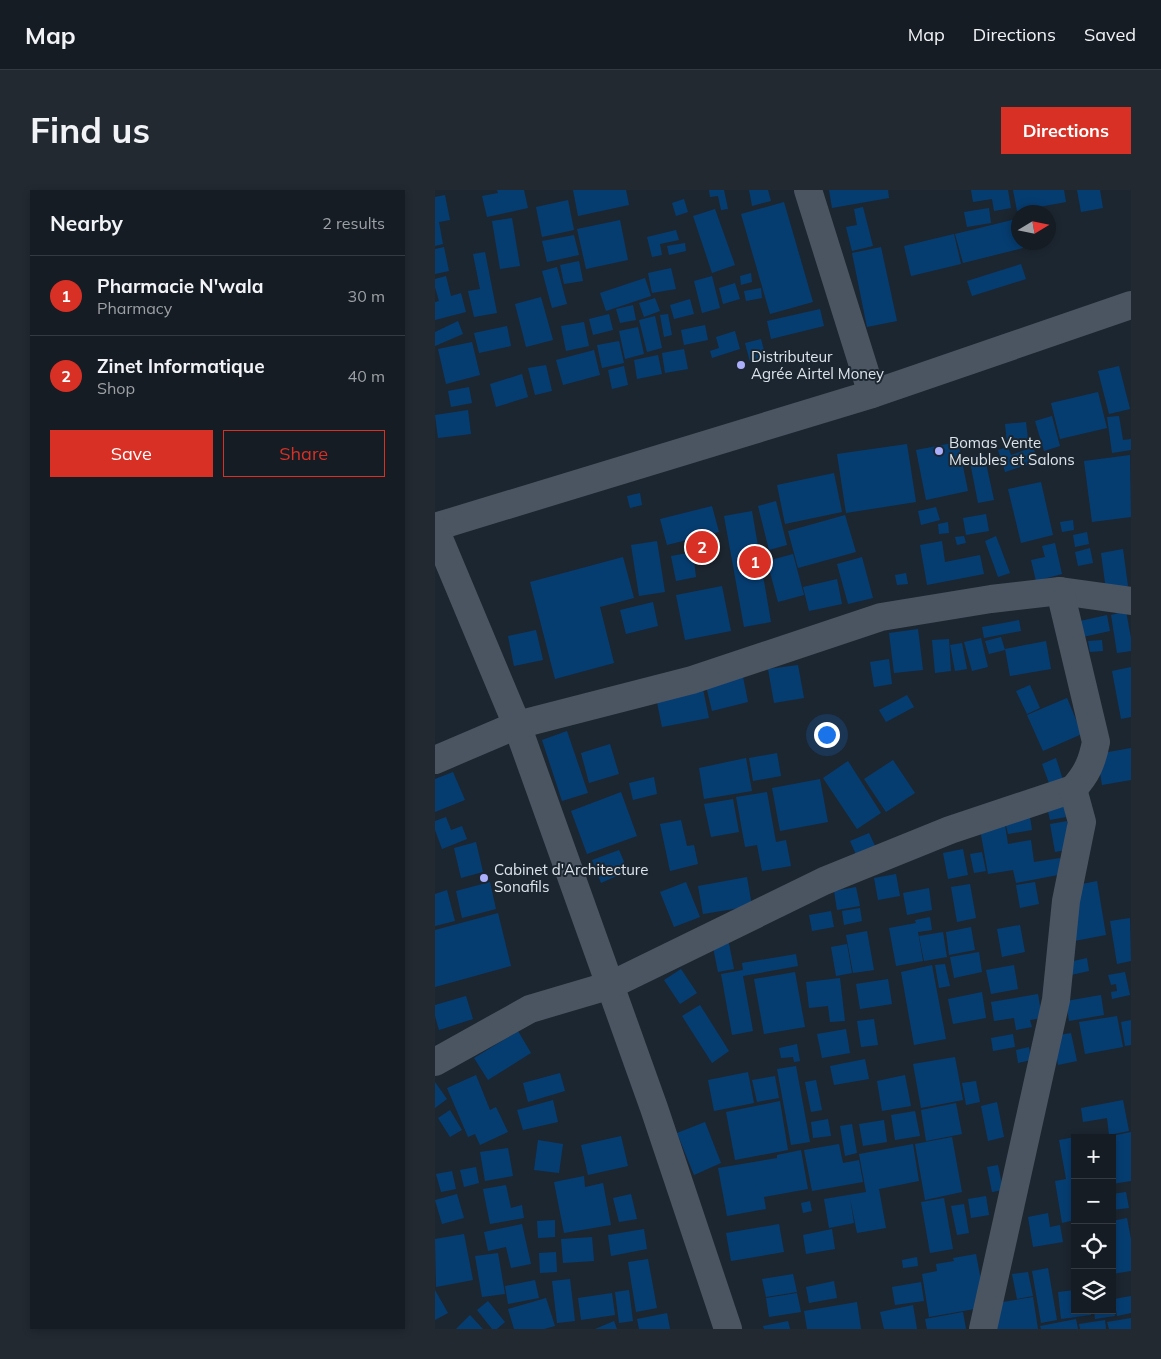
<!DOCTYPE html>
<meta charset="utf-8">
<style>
:root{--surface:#151c24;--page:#222931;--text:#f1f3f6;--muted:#9da1a6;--line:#343a41;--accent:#d93025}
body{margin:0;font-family:Mulish,sans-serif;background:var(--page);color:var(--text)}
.controls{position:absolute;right:15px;bottom:15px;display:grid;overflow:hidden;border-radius:0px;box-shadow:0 2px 8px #0003}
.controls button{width:45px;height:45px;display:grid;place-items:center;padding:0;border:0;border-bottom:1px solid var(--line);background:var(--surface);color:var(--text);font:25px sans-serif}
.compass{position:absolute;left:576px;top:15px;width:45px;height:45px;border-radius:50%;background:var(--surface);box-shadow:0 2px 8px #0003;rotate:80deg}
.you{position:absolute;left:391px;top:544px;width:18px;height:18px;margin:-12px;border:4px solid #fff;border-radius:50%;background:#1a73e8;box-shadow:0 0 0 8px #1a73e833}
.badge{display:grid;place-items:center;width:32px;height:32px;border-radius:50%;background:var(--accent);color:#fff;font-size:16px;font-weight:700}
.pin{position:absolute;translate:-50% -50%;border:2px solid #fff;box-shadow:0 1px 5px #0006}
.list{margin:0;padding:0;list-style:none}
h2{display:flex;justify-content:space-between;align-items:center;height:65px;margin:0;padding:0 20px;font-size:21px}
h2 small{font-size:16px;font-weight:400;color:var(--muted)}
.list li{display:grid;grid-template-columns:32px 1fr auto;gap:15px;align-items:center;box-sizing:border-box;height:80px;padding:0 20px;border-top:1px solid var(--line)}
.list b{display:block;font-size:19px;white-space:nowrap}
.list p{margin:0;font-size:16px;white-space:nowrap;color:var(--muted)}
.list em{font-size:16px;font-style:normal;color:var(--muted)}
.actions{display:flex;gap:10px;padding:15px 20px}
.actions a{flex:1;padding:11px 0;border:1px solid var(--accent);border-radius:0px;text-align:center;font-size:18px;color:var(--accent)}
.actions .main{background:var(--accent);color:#fff}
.icon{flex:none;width:28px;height:28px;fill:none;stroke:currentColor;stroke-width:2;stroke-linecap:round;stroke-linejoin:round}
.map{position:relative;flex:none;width:696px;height:1139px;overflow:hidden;border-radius:0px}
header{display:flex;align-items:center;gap:30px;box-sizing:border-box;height:70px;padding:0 25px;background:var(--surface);border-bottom:1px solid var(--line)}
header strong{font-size:24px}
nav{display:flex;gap:28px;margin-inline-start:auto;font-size:18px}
.intro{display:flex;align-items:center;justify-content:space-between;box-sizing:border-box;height:120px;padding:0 30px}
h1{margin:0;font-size:35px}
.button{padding:12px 22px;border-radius:0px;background:var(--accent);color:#fff;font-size:18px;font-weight:700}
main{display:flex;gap:30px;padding:0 30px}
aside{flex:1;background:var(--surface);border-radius:0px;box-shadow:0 2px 8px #0003}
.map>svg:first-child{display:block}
.building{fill:#063d71}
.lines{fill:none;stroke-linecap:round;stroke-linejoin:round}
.minor{stroke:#4b5562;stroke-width:28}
.poi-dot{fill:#acaffb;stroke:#1c2630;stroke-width:2}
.labels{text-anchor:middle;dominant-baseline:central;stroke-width:4;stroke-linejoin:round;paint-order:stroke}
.poi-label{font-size:15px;fill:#dce3ea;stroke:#1c2630;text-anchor:start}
</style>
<header>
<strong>Map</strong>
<nav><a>Map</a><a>Directions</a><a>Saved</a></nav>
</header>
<div class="intro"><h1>Find us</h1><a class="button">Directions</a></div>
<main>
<aside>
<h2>Nearby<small>2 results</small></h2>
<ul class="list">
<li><span class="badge">1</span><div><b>Pharmacie N'wala</b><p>Pharmacy</p></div><em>30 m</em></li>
<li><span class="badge">2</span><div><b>Zinet Informatique</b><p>Shop</p></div><em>40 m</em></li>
</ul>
<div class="actions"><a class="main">Save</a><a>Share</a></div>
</aside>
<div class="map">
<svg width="696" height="1139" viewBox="0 0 696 1139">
<rect width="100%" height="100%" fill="#1c2630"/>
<g class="building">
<path d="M62,0h27l4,18 -41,9 -5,-21 16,-3z"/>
<path d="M138,0h53l3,15 -51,11z"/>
<path d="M274,0h15l4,19 -7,1 -3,-14 -8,1z"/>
<path d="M314,0h19l3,11 -19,5z"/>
<path d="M394,0h59l1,8 -57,10z"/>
<path d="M536,0h37l3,18 -17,3 -2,-12 -19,3z"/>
<path d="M578,0h51l2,12 -49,9z"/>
<path d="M642,0h23l3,18 -22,4z"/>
<path d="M10,5l5,25 -11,2 4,22 -8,2v-49z"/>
<path d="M249,9l4,13 -12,4 -4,-13z"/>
<path d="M133,10l6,30 -32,7 -6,-30z"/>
<path d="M349,12l29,100 -43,12 -29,-100z"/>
<path d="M428,17l10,39 -21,5 -6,-24 11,-2 -3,-16z"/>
<path d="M554,18l2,15 -24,4 -3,-15z"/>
<path d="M280,19l20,56 -23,8 -19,-57z"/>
<path d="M77,28l8,48 -20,3 -8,-48z"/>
<path d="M581,29l3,11v12h2l2,6 -60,15 -8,-29z"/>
<path d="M185,30l8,40 -42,9 -9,-40z"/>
<path d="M241,40l3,10 -19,4 2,11 -10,2 -5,-20z"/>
<path d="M519,44l7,30 -50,12 -7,-30z"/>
<path d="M139,45l5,20 -32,7 -5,-21z"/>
<path d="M250,53l1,8 -17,4 -2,-9z"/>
<path d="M9,57l5,24 -14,3v-25z"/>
<path d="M446,57l16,74 -30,6 -15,-74z"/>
<path d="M50,62l12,61 -23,4 -6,-26 12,-2 -7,-35z"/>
<path d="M144,71l4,20 -19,3 -4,-19z"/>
<path d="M586,74l5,15 -54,17 -5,-15z"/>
<path d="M122,77l10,37 -15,4 -10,-37z"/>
<path d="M236,78l5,21 -24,4 -4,-20z"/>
<path d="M316,83l1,9 -11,3 -1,-9z"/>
<path d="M11,86l5,20 10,-3 5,19 -31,8v-18l4,-1 -4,-14v-8z"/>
<path d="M277,86l8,32 -18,5 -8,-32z"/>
<path d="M210,88l6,18 -45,15 -6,-18z"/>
<path d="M300,93l5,16 -17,5 -4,-16z"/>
<path d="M326,98l1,10 -16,3 -2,-10z"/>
<path d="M106,107l12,43 -27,7 -11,-43z"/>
<path d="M220,108l5,13 -16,6 -5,-14z"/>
<path d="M255,109l4,15 -20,5 -4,-14z"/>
<path d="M198,115l3,15 -16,3 -4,-14z"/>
<path d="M385,119l4,17 -53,13 -4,-18z"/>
<path d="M174,124l4,16 -20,5 -4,-16z"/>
<path d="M233,124l4,21 -8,2 -4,-22z"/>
<path d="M220,126l7,32 -15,4 -8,-32z"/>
<path d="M23,131l5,13 -28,12v-14z"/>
<path d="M149,132l5,24 -23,5 -5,-25z"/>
<path d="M270,135l3,15 -24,5 -3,-15z"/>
<path d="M72,136l4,20 -32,7 -5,-20z"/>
<path d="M203,137l6,27 -19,5 -6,-28z"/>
<path d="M300,141l5,18 -28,9 -2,-7 9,-3 -3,-11z"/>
<path d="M326,149l5,19 -16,4 -5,-19z"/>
<path d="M184,151l5,22 -22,5 -5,-23z"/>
<path d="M37,152l8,33 -34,9 -8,-35z"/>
<path d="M249,159l4,20 -23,4 -3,-20z"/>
<path d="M159,160l6,25 -37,10 -7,-25z"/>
<path d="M223,165l4,19 -25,5 -3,-19z"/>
<path d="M111,175l6,26 -17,4 -7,-27z"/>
<path d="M189,176l4,19 -16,4 -4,-19z"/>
<path d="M684,176l11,43 -21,5 -11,-43z"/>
<path d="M87,184l6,23 -32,10 -6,-23z"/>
<path d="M34,197l3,16 -21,4 -3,-16z"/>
<path d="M663,202l9,36 -47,11 -9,-36z"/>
<path d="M33,220l3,24 -33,4 -3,-23z"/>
<path d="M617,226l8,30 -16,5 -9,-30z"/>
<path d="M684,226l4,24 8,-1v11l-19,3 -5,-36z"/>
<path d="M591,232l2,17 -21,3 -2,-18z"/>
<path d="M523,252l10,49 -42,9 -10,-50z"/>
<path d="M472,254l9,58 -70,11 -9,-59z"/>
<path d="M573,257l3,8 22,-8 5,14 -33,11 -7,-22z"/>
<path d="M549,264l10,46 -16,3 -9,-46z"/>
<path d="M695,265l1,62 -39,5 -8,-61z"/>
<path d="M399,283l8,39 -57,12 -8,-39z"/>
<path d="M606,292l12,53 -32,8 -13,-54z"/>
<path d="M205,303l2,12 -12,3 -3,-12z"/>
<path d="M341,311l11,44 -18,5 -11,-44z"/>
<path d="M277,316l7,26 -52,13 -7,-26z"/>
<path d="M501,317l4,13 -19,5 -3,-14z"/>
<path d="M317,321l19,111 -27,5 -20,-111z"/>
<path d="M551,324l3,17 -23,4 -3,-17z"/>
<path d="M410,325l11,37 -58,16 -10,-37z"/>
<path d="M638,330l1,10 -12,2 -2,-10z"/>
<path d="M513,332l1,11 -10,1 -1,-10z"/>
<path d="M652,342l2,12 -14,3 -2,-12z"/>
<path d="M529,346l2,7 -9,2 -2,-8z"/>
<path d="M561,346l14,37 -12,4 -13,-36z"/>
<path d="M222,351l8,51 -26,4 -8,-51z"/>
<path d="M507,351l3,21 35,-7 4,19 -57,11 -7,-40z"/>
<path d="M620,353l7,31 -26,7 -5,-21 14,-3 -3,-11z"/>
<path d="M655,358l3,15 -15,3 -3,-14z"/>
<path d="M688,359l5,37 -22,4 -5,-37z"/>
<path d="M258,362l3,25 -20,4 -5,-25z"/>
<path d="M358,364l11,41 -26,7 -11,-41z"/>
<path d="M188,367l11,41 -34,9 14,56 -59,16 -25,-97z"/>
<path d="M427,367l11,41 -25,6 -11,-40z"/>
<path d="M471,383l2,11 -11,1 -2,-10z"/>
<path d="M402,389l5,25 -33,7 -6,-24z"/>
<path d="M287,396l9,45 -46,9 -9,-45z"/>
<path d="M218,412l5,24 -32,8 -6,-24z"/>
<path d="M691,421l5,27v13l-14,2 -6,-38z"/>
<path d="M672,425l3,16 -27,6 -3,-16z"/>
<path d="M584,430l2,11 -37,7 -2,-11z"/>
<path d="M483,439l5,41 -29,3 -5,-40z"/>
<path d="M101,440l7,30 -29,6 -6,-30z"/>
<path d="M566,447l4,13 -16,4 -4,-13z"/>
<path d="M546,448l7,29 -16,4 -8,-29z"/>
<path d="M514,449l2,32 -16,2 -3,-33z"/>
<path d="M667,450l1,11 -13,1 -2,-11z"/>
<path d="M611,451l5,28 -41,7 -5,-27z"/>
<path d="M527,453l5,26 -12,2 -5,-26z"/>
<path d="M454,469l3,25 -18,3 -4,-25z"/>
<path d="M363,475l6,33 -30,5 -6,-34z"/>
<path d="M696,477v50l-10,2 -9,-48z"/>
<path d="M308,487l5,25 -36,9 -6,-25z"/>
<path d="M595,495l10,23 -13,6 -11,-23z"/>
<path d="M268,499l6,29 -47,9 -6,-30z"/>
<path d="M472,505l7,12 -28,15 -7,-12z"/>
<path d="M632,508l15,36 -39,17 -16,-36z"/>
<path d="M132,541l21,62 -26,8 -20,-61z"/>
<path d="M175,554l9,30 -30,9 -8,-30z"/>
<path d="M696,558v32l-29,5 -5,-31z"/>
<path d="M342,563l4,23 -28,5 -4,-23z"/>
<path d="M311,568l6,33 -48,8 -5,-31z"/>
<path d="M621,568l7,22 -13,6 -8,-22z"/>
<path d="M458,570l22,33 -29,19 -22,-33z"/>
<path d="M413,571l33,52 -24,16 -34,-51z"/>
<path d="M18,582l12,28 -30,12v-33z"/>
<path d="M219,587l3,17 -24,6 -4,-17z"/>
<path d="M385,589l8,43 -48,9 -8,-43z"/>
<path d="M186,602l16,44 -50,18 -16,-43z"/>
<path d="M332,602l9,50 10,-2 5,26 -29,5 -5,-26 -12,2 -9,-50z"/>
<path d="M298,609l6,33 -28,5 -7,-33z"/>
<path d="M629,614l2,13 -16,3 -3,-13z"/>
<path d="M11,627l5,13 11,-4 5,13 -25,10 -7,-19v-9z"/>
<path d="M595,627l2,13 -24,4 -3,-13z"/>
<path d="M246,630l6,26 7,-1 4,19 -28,7 -10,-47z"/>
<path d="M632,631l5,28 -17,3 -5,-28z"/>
<path d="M570,635l3,19 23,-4 3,22 26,-4 3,16 -47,9 -3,-13 -25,4 -8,-45z"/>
<path d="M434,643l8,17 -19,9 -8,-18z"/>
<path d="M41,652l7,30 -22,6 -7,-30z"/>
<path d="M528,659l5,26 -20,4 -5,-26z"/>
<path d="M184,660l9,21 -27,12 -9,-23z"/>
<path d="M547,662l4,19 -12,2 -4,-19z"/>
<path d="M461,684l4,22 -22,4 -4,-22z"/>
<path d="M312,687l5,29 -49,8 -5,-28z"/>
<path d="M662,691l9,54 -37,7 8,-57z"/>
<path d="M55,692l6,27 -34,9 -6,-27z"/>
<path d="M251,692l14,35 -26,10 -14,-35z"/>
<path d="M600,692l4,22 -19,4 -4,-23z"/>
<path d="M535,694l6,34 -19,4 -6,-35z"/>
<path d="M421,697l4,19 -23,4 -3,-19z"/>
<path d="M494,698l3,22 -25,5 -4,-22z"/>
<path d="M12,700l8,31 -20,5v-32z"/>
<path d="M425,718l2,13 -18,4 -2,-14z"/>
<path d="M396,721l3,16 -22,4 -3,-16z"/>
<path d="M63,723l13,53 -76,21v-57z"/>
<path d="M495,727l2,13 -14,2 5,29 -27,5 -7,-38 27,-5 -1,-3z"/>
<path d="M695,728l1,43 -14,3 -7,-43z"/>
<path d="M585,735l5,27 -23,5 -5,-28z"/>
<path d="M536,737l4,23 -26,5 -3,-23z"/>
<path d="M432,741l7,39 -21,3 -7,-38z"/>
<path d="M508,742l4,25 -23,4 -5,-25z"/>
<path d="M292,744l7,35 -16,3 -7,-35z"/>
<path d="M412,754l5,29 -16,3 -5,-29z"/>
<path d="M544,762l3,20 -28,6 -4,-21z"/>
<path d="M361,764l2,12 -55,10 10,55 -21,4 -11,-61 22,-4 -1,-7z"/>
<path d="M652,768l2,13 -18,4 -2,-13z"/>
<path d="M510,774l5,22 -11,2 -4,-23z"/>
<path d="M497,775l14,74 -32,6 -13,-73z"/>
<path d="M579,775l4,24 -27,5 -5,-24z"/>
<path d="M246,779l16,24 -17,11 -16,-24z"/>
<path d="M360,782l10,55 -41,7 -10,-55z"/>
<path d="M690,782l5,23 -18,4 -1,-7 6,-1 -1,-7 -5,1 -3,-10z"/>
<path d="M405,788l5,43 -15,1 -2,-16 -19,2 -3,-26z"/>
<path d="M453,789l4,25 -32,5 -4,-25z"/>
<path d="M547,802l4,26 -33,6 -5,-25z"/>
<path d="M603,804l4,24 -12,2 2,7 -16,3 -2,-12 -20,3 -3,-19z"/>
<path d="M666,805l3,20 -35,6 -3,-20z"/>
<path d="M31,806l7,23 -34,11 -4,-14v-11z"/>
<path d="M265,815l29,46 -17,12 -30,-47z"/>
<path d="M682,826l6,31 -38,7 -6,-32z"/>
<path d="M439,829l4,26 -17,2 -4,-26z"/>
<path d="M696,830v25l-6,1 -4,-24z"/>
<path d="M411,839l4,24 -28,5 -5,-24z"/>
<path d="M83,841l13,22 -43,27 -14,-22z"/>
<path d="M636,843l6,28 -19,4 -5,-29z"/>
<path d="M578,844l2,13 -22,4 -2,-13z"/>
<path d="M362,854l3,17 -6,1 -1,-5 -12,1 -2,-10z"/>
<path d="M594,857l2,13 -13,3 -2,-13z"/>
<path d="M520,867l8,43 -42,8 -8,-44z"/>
<path d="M430,869l4,20 -35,6 -4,-19z"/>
<path d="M361,876l14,76 -19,3 -14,-76z"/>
<path d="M313,882l6,31 -40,8 -6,-31z"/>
<path d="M125,883l5,18 -37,11 -5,-19z"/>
<path d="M41,885l14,35 6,-3 12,25 -28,13 -5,-11 -7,3 -21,-49z"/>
<path d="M470,885l6,31 -29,5 -5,-30z"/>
<path d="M340,886l4,22 -22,4 -5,-22z"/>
<path d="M381,890l6,30 -11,2 -6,-30z"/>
<path d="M541,891l4,21 -14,3 -4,-22z"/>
<path d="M0,892l12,17 -12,9z"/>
<path d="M118,910l5,22 -35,8 -6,-20z"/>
<path d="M688,910l6,31 -20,4 -2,-17 -24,4 -2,-14z"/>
<path d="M345,911l8,49 -53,10 -9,-48z"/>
<path d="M562,912l7,35 -16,4 -7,-35z"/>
<path d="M521,913l6,31 -36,7 -5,-31z"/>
<path d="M15,920l12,20 -12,7 -12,-19z"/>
<path d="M480,921l5,25 -25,4 -4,-25z"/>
<path d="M393,929l3,17 -18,2 -2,-16z"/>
<path d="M449,930l3,22 -24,4 -4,-22z"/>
<path d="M270,932l16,41 -27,12 -17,-42z"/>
<path d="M417,934l5,29 -12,3 -5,-30z"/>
<path d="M696,942v49l-19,3v-46l-5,-1z"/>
<path d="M186,946l7,30 -40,9 -7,-30z"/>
<path d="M517,947l10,55 -37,8 -10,-56z"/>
<path d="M640,947v83l-13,3 -7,-42 11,-2 -7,-39z"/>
<path d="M103,950l25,4 -4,29 -25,-3z"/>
<path d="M404,954l4,19 16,-3 4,22 -51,9 -8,-41z"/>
<path d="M478,954l6,37 -45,9 5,-1 7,39 -29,5 -7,-35 4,25 -25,5 -5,-29 42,-7 -7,-38z"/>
<path d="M73,958l5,28 -28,5 -5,-29z"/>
<path d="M366,960l7,39 -44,8 2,12 -39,7 -9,-48 59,-10v-3z"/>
<path d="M563,975l5,25 -11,2 -5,-25z"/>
<path d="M41,977l3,16 -15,4 -4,-17z"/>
<path d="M17,981l4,18 -15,3 -5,-18z"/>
<path d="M149,986l1,11 18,-4 8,42 -47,8 -10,-51z"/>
<path d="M71,995l5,23 11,-3 2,13 -34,6 -7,-35z"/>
<path d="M691,1002l3,16 -17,2v-16z"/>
<path d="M22,1004l7,24 -22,6 -7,-24z"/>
<path d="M196,1004l6,25 -18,3 -6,-24z"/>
<path d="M551,1006l3,19 -18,3 -3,-19z"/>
<path d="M509,1008l9,51 -23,4 -9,-51z"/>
<path d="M375,1011l2,10 -9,2 -2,-10z"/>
<path d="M529,1014l5,29 -12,2 -6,-29z"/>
<path d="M613,1023l2,14 10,-2 3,17 -30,5 -5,-30z"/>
<path d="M692,1028l4,21v32l-19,3v-53z"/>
<path d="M120,1030v17l-17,1 -1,-17z"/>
<path d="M87,1034l9,40 -20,4 -5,-21 -18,4 -4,-19z"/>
<path d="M344,1034l5,28 -53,9 -5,-28z"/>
<path d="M209,1039l3,20 -36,7 -3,-21z"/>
<path d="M397,1039l3,20 -29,5 -3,-19z"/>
<path d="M29,1044l9,46 -37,7 -1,-48z"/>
<path d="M157,1047l2,24 -31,2 -2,-24z"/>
<path d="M121,1062l1,20 -17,1 -1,-20z"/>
<path d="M63,1063l7,41 -23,3 -7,-41z"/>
<path d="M541,1064l10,53 -57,10 -7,-43 15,-3 -1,-7 18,-3 -1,-3z"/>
<path d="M482,1067l1,9 -15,2 -1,-8z"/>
<path d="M213,1069l9,49 -21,4 -8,-50z"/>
<path d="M613,1078l9,52 -16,3 -9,-52z"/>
<path d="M593,1082l5,24 -16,3 -5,-25z"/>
<path d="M358,1084l4,18 -31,5 -4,-18z"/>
<path d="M135,1089l5,42 -18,2 -5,-42z"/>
<path d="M100,1090l4,18 -31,6 -3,-18z"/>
<path d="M399,1091l3,17 -28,5 -3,-16z"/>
<path d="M486,1092l3,19 -29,4 -3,-18z"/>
<path d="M0,1100l13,23 -13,7z"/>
<path d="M194,1100l4,31 -14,2 -4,-31z"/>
<path d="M640,1100v20h16v5l-30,4 -3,-27z"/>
<path d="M177,1103l3,22 -34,5 -3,-22z"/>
<path d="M362,1103l4,19 -32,5 -3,-19z"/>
<path d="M696,1106v17l-14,3 -3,-17z"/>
<path d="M598,1107l5,32h-43l-4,-25z"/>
<path d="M111,1108l9,28 -11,3h-30l-6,-20z"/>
<path d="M53,1111l17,21 -8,7h-5l-15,-19z"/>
<path d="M422,1112l4,27h-54l-3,-18z"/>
<path d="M677,1114l3,12 -20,3 -1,-9h18z"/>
<path d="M478,1115l4,24h-33l-4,-17z"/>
<path d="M528,1122l3,17h-39l-2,-10z"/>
<path d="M232,1123l3,16h-31l-2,-10z"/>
<path d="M35,1125l13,14h-27z"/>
<path d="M696,1128v11h-22l-2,-7z"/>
<path d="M641,1129l2,10h-37l-1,-3z"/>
<path d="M670,1130l1,9h-26l-1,-5z"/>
<path d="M179,1131l3,8h-22z"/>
<path d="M353,1131l2,8h-26l-1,-3z"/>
</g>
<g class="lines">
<g class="minor">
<path d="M373,0l64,204"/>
<path d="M0,337l437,-133 259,-89"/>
<path d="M0,339l82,196 137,383 74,221"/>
<path d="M0,570l82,-35 175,-45 189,-63 110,-18 69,-8 71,10"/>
<path d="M0,872l95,-53 81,-24 213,-104 126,-51 123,-41c14,-15 19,-27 23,-47l-36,-151"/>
<path d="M548,1139l73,-329 10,-99 16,-79 -9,-33"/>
</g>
</g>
<g class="poi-dot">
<circle cx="306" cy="175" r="5"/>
<circle cx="504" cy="261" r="5"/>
<circle cx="49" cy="688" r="5"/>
</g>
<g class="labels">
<g class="poi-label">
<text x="316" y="166">Distributeur<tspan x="316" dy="17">Agrée Airtel Money</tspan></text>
<text x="514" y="252">Bomas Vente<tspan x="514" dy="17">Meubles et Salons</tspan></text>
<text x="59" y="679">Cabinet d'Architecture<tspan x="59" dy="17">Sonafils</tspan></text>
</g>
</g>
</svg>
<div class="controls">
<button>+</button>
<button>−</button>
<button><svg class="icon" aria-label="locate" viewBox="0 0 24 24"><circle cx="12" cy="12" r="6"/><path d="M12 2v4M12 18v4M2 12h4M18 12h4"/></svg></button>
<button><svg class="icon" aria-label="layers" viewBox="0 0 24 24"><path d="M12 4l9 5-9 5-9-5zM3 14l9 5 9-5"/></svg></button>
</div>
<svg class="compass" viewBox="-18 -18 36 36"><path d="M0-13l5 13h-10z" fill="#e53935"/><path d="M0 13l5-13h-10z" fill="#9da1a6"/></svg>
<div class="you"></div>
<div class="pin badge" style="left:320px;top:372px">1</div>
<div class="pin badge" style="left:267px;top:357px">2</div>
</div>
</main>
